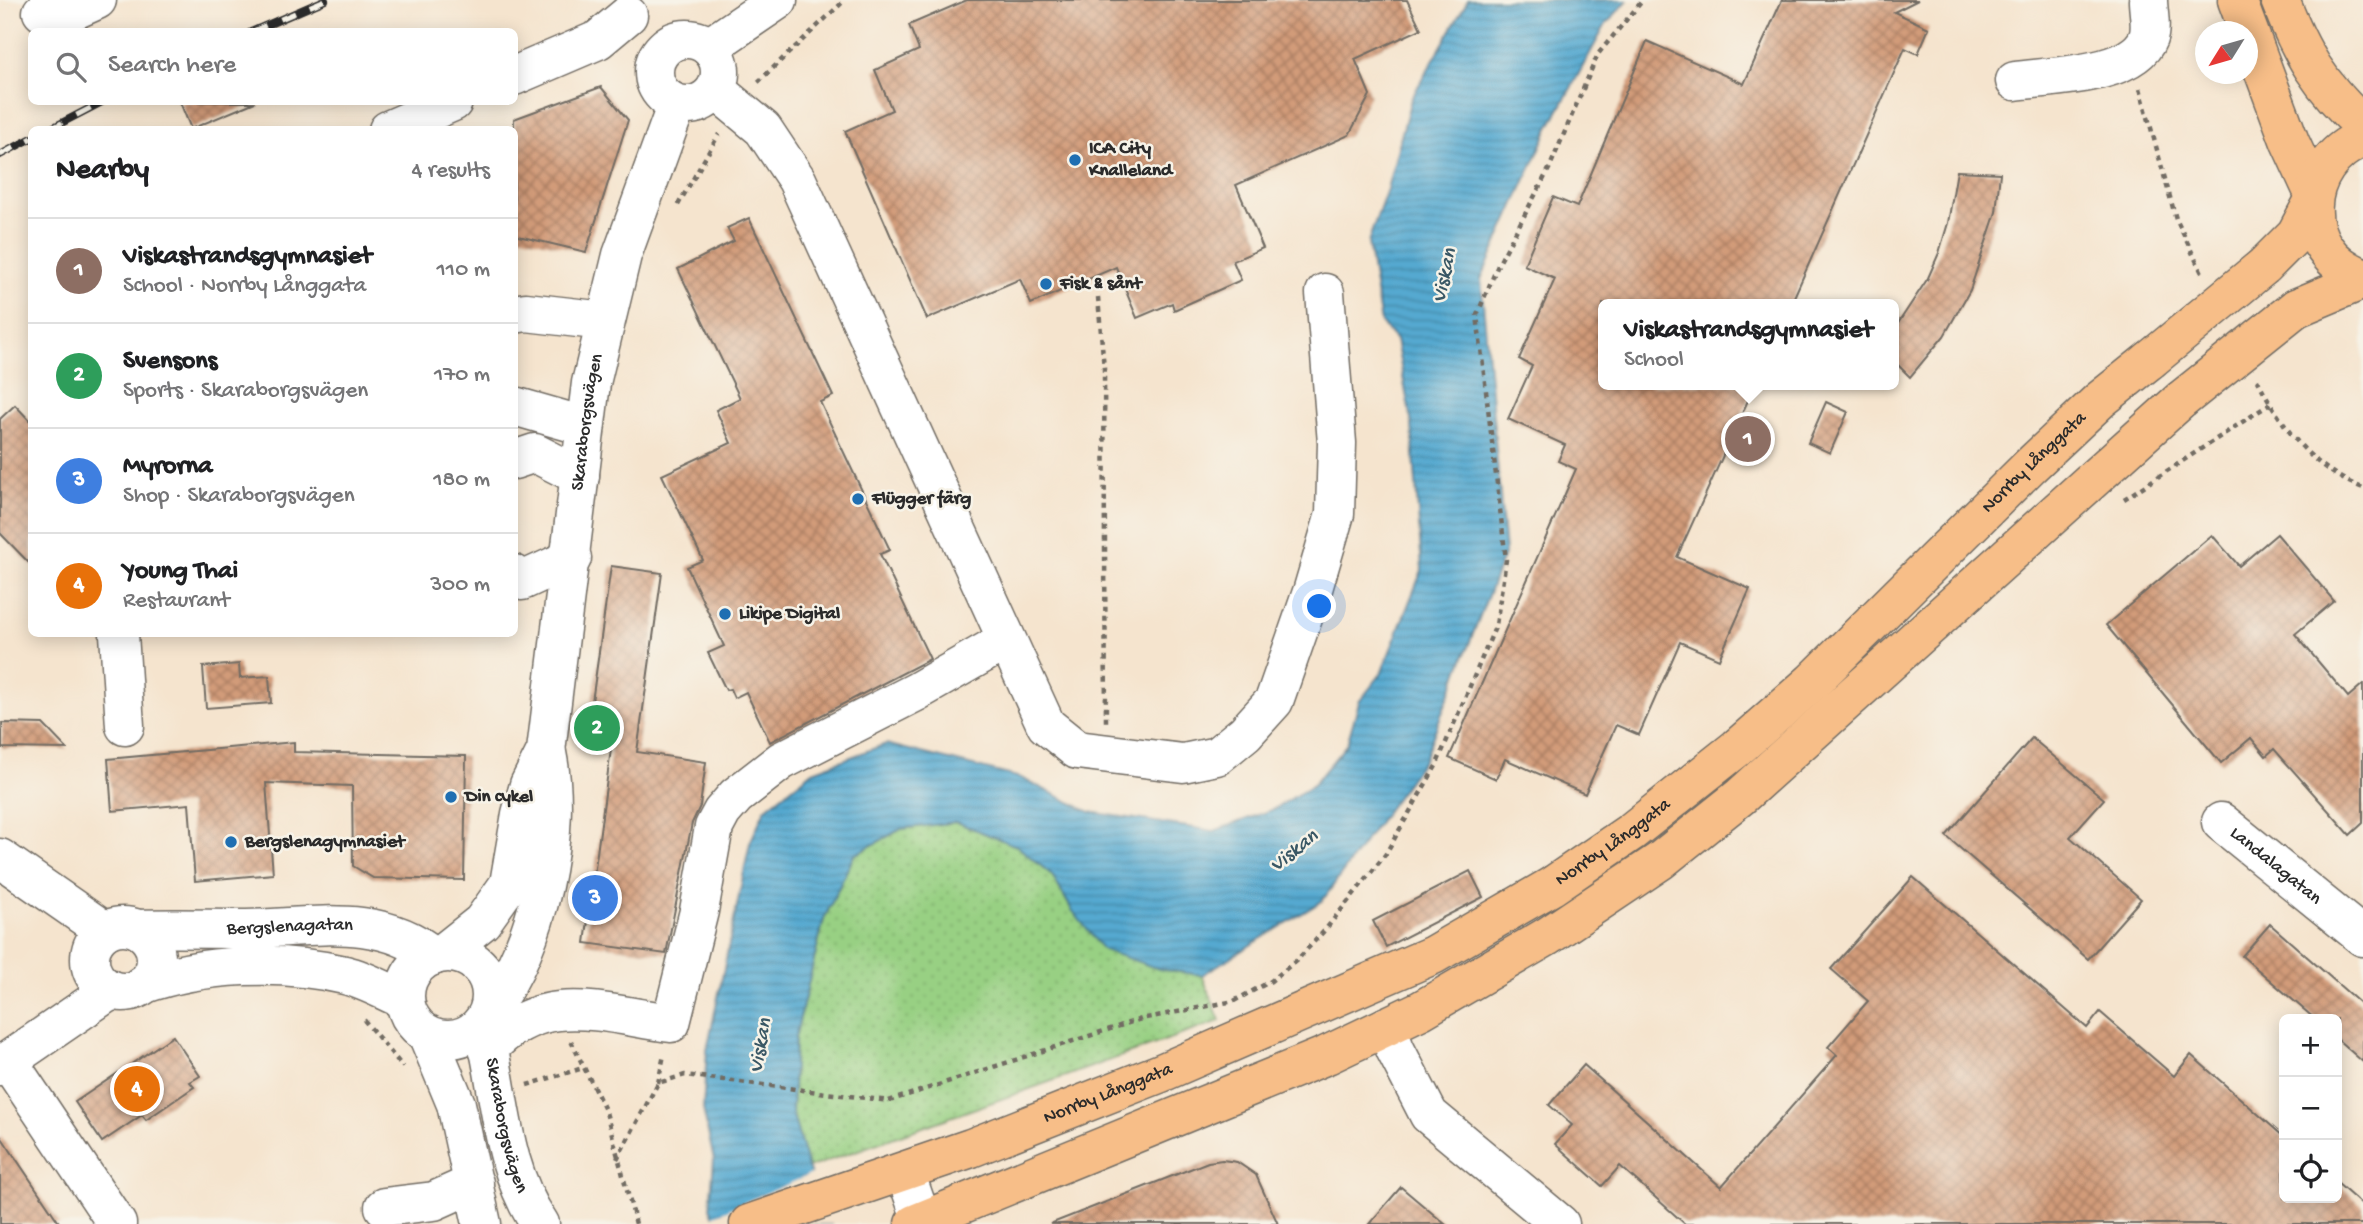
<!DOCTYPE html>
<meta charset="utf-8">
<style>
:root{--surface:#fff;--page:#f2f2f2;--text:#202124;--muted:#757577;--line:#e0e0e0;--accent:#1f6fb2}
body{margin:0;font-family:"Gochi Hand",sans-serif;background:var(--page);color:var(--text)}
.controls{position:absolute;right:21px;bottom:21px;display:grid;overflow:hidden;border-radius:10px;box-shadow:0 4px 18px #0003}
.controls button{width:63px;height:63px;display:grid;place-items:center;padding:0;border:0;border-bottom:2px solid var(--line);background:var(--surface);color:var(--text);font:35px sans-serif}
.compass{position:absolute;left:2195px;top:21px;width:63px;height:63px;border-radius:50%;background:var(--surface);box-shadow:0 4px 18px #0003;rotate:233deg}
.you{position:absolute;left:1320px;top:607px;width:24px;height:24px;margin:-18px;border:5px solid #fff;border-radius:50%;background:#1a73e8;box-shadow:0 0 0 10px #1a73e833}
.badge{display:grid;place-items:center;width:46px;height:46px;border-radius:50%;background:var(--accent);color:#fff;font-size:23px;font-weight:700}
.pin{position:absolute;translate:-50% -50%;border:4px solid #fff;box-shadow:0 2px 7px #0006}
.popup{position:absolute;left:1598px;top:299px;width:301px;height:91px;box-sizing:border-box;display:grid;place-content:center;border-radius:10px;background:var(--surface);filter:drop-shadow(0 2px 5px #0005);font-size:23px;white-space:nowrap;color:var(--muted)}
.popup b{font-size:26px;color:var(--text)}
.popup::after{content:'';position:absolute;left:50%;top:100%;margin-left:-14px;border:14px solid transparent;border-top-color:var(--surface)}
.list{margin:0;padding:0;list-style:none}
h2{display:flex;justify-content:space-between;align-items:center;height:91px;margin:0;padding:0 28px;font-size:30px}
h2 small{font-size:23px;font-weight:400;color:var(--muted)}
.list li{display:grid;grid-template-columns:46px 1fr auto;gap:21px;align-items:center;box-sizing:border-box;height:105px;padding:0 28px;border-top:2px solid var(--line)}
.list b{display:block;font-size:26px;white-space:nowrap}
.list p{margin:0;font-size:23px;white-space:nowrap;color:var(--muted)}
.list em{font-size:23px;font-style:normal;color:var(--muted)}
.icon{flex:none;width:38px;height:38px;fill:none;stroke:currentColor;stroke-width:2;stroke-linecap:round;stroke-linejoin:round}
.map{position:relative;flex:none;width:2363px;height:1224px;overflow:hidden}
.search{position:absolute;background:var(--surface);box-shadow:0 4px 18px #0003;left:28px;top:28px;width:490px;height:77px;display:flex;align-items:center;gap:18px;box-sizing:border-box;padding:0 24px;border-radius:10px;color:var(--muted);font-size:26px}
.panel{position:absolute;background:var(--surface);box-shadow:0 4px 18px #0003;left:28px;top:126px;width:490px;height:511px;border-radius:10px}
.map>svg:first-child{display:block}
.park{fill:url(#park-dots);stroke:#627e57;stroke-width:2}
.water{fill:url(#water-rules);stroke:#406a7e;stroke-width:2}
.pier{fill:#f5e4ce}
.building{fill:url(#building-cross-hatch)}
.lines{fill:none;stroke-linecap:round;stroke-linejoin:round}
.minor-casing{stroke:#726c64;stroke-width:41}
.major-casing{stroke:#726c64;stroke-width:41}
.path{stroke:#726c64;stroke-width:4.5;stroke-dasharray:5 5;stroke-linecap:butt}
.minor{stroke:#fff;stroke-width:38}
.major{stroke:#f7be88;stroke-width:38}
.rail-casing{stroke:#2b2b2b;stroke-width:8}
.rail{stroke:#f7f3e8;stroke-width:5;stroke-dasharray:16;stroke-linecap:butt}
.major-bridge-casing{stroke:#726c64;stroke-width:41;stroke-linecap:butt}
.major-bridge{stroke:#f7be88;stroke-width:38}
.poi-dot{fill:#1f6fb2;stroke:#f7f3e8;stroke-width:2.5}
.labels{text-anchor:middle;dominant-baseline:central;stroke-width:5;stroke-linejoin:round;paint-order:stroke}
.poi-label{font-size:19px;font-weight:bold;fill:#2b2b2b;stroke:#f7f3e8;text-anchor:start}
.street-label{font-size:19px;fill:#2b2b2b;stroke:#f7f3e8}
.water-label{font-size:21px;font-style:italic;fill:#395765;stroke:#f7f3e8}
</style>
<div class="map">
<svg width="2363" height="1224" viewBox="0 0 2363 1224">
<defs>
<pattern id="park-dots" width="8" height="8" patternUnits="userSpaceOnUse" patternTransform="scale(1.75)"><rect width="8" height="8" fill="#98d083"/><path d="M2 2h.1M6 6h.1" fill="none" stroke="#83b371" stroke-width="1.8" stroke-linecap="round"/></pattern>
<pattern id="water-rules" width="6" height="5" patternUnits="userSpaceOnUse" patternTransform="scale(1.75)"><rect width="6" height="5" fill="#54a9d0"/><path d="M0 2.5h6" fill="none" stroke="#468aa9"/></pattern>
<pattern id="building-cross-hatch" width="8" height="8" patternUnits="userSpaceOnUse" patternTransform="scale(1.75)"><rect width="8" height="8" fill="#d29b79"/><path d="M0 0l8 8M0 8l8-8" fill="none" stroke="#ab7f63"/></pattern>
</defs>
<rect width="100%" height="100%" fill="#f7f3e8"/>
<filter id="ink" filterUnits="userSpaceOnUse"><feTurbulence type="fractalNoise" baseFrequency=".0143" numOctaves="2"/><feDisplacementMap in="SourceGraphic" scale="14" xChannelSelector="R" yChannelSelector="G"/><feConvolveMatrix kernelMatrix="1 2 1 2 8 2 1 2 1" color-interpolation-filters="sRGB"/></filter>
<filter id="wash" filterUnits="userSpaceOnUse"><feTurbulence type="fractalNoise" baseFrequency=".00686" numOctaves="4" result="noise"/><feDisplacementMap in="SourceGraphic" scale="28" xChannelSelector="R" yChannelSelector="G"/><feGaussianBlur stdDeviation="1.57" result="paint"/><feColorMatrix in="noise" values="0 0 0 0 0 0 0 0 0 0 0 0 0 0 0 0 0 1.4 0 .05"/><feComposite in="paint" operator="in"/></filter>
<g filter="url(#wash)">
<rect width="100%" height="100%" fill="#f5e4ce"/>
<path class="park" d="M956,822l61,24 35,29 20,35 87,59 43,6 18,46 -412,147 -16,-56 3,-74 29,-119 30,-64 47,-26z"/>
<path class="water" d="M1468,0h160l-22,24 -57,104 -68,151 24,273 -81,207 -102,142 -120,74 -43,-6 -56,-19 -31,-40 -20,-35 -35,-29 -61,-24 -55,7 -47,26 -30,64 -29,119 -3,74 16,56 23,56h-114l-7,-16 4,-48 -11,-51 4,-59 43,-207 15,-34 48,-38 73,-27 135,34 69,34 124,19 60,-22 39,-24 34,-41 12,-42 22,-28 41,-104 -10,-145 -16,-85 -15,-17 -13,-81 19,-53 24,-90z"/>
<path class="pier" d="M814,1173l20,51h-121l-3,-7z"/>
<g id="blocks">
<g class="building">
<path d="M967,0h440l14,29 -66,30 15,36 -21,40 -113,50 27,63 -30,13 8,19 -67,30 -2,-7 -35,15 -21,-51 -85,37 -11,-25 -93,40 -82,-188 47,-21 -17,-40 44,-20 -10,-25z"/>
<path d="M1782,0h136l-24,12 35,16 -11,26 -13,-6 -114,256h-188v81h152l-78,172 73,32 -31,70 -39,-17 -41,93 -23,-10 -31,69 -80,-35 -9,20 -47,-21 127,-289 -18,-8 7,-16 -57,-26 24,-53 -13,-7 36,-80 -31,-14 29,-68 24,10 70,-166 97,43z"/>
<path d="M601,87l27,33 -42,132 -72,-17v-116z"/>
<path d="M180,102h75l-64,27z"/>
<path d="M1957,171l43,2 -4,39 -26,78 -26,46 -34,41 -17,-17v-29l35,-53 11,-25 9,-30z"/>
<path d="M749,218l84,178 -13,6 70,148 -10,4 50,105 -160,83 -24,-50 -12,6 -4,-9 -4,1 -18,-37 16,-7 -37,-79 16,-7 -41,-85 69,-32 -15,-33 24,-12 -62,-129 56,-28 -7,-13z"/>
<path d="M1826,402l22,10 -18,41 -22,-10z"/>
<path d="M15,405l17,18v143l-32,-33v-114z"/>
<path d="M2277,534l57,67 -39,33 53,63 15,-13v139l-13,12 -76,-86 -8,7 -15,-18 -30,25 -115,-138 106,-90 27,31z"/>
<path d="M611,566l51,7 -25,179 69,10 -6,44 -8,17 -26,131 -81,-11 26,-194 -25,-4z"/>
<path d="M239,664l1,14 29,-2 2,27 -65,5 -3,-41z"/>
<path d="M2,723l41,1 24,25 -65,-1z"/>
<path d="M2032,738l72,61 -34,38 71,62 -53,60 -142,-123z"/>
<path d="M294,742v10l172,4 -2,124 -91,-2 -20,-12 -1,-80 -86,-3 7,91 -78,7 -6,-77 -77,7 -4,-52z"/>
<path d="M1470,871l13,26 -97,50 -13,-26z"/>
<path d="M1913,877l174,151 13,-16 74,64 17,-21 93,82v61h53v-15l26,23v18h-678l-65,-58 -18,20 -47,-42 17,-19 -23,-20 35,-40 137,122 116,-132 -9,-8 40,-46 -37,-32z"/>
<path d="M2270,924l93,82v56l-26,-23v-20h-22l-73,-63z"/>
<path d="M173,1036l27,40 -10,6 4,5 -48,33 -4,-5 -40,27 -27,-40z"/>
<path d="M0,1135l60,89h-60z"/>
<path d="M1222,1160l15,2 19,13 22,49h-228l158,-62z"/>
<path d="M1401,1187l44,37h-76z"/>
</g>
</g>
</g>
<g filter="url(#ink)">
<use href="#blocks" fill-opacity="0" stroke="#726c64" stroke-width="2"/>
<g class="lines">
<g class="minor-casing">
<g id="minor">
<path d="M42,12l17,5 38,-17"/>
<circle cx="687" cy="72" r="33"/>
<path d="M709,47l69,-47"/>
<path d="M514,76l84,-36 30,-25"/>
<path d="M2015,81c36,-5 118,-5 133,-43 4,-11 0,-27 0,-38"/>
<path d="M716,90l47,39 34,51 249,545 31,25 106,13 34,-7 28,-23 29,-32 38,-109 23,-78 2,-71 -12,-150"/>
<path d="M388,130l65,-28"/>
<path d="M514,314l12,-2 79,9"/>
<path d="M514,406l70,20"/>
<path d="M514,460l21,-7 45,23"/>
<path d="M514,574l8,7 50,-23"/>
<path d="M119,634l6,92"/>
<path id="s1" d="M2221,822l142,115"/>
<path d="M0,858l105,73"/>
<circle cx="123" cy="959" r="33"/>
<path id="s2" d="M138,929c36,-1 72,0 108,0 64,-1 134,-17 187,27"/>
<circle cx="448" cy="996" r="43"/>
<path id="s3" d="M443,953l39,-31 27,-38 12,-70 8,-29 17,-34 45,-368 31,-128 55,-151"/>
<path d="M142,985c61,-22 140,-25 203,-10 21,5 41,17 60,25"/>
<path d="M491,1007c48,-62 72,-177 56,-254"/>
<path id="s4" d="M483,1023c18,68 16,141 57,201"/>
<path d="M1387,1026l8,23 34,66 131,109"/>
<path d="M427,1034l29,70 26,120"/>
<path d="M488,1049c53,-60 114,-35 183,-26l28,-112 15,-84 8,-15 14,-16 45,-35 135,-69 89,-51"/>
<path d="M8,1061l109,163"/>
<path d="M0,1066l111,-76"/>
<path d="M905,1172l18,52"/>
<path d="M384,1207l50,-6 40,-18"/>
</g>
</g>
<g class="major-casing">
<g id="major">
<path d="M2237,0l53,142 23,50"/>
<path d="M2280,0c21,54 40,86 83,125"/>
<path d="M2363,138c-65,26 -69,114 0,139"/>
<path d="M2264,266l32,-32 16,-30"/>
<path d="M2296,308l67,-28"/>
<path id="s5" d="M749,1224l222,-76 190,-75 272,-118 119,-69 79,-54 106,-84 75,-66 218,-216 70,-66 50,-40"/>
<path d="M914,1224l413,-169 94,-45 127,-74 112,-75 80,-64 441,-397"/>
</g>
</g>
<g class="path">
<path d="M758,82l87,-82"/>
<path d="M2140,88l36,131 27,56"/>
<path d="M678,205l41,-71"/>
<path d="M1098,297l6,72 2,354"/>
<path d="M2257,379c26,49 53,89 106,109"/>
<path d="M2124,499l146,-95"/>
<path d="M364,1020l39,47"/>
<path d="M571,1041l35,71 30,112"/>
<path d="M658,1083l6,-28"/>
<path d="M527,1085l56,-17"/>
<path d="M617,1159l41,-76 27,-8 204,26 252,-82 93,-18 37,-20 26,-21 28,-30 60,-75 51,-89 60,-141 10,-65 -29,-245 21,-50 51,-96 49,-115 45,-54"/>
</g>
<use href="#minor" class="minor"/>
<use href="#major" class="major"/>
<g class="rail-casing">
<g id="rail">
<path d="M251,32l74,-32"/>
<path d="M48,130l54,-28"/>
<path d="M0,155l32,-17"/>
</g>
</g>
<use href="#rail" class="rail"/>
<g class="major-bridge-casing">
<g id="major-bridge">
<path d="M2150,360l114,-94"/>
<path d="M2181,400l115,-92"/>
</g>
</g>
<use href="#major-bridge" class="major-bridge"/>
</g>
</g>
<g class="poi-dot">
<circle cx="1075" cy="160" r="7"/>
<circle cx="1046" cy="284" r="7"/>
<circle cx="858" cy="499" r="7"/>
<circle cx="725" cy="614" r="7"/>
<circle cx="451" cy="797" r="7"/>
<circle cx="231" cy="842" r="7"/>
</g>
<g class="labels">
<g class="poi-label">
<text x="1089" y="149">ICA City<tspan x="1089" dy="22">Knalleland</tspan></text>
<text x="1060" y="284">Fisk &amp; sånt</text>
<text x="872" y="499">Flügger färg</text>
<text x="739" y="614">Likipe Digital</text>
<text x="465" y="797">Din cykel</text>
<text x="245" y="842">Bergslenagymnasiet</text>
</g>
<g class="street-label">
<text stroke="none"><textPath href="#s3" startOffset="567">Skaraborgsvägen</textPath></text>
<text stroke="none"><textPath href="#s5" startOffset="1516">Norrby Långgata</textPath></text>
<text stroke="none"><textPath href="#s5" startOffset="948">Norrby Långgata</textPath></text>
<text stroke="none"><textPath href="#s1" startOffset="70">Landalagatan</textPath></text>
<text stroke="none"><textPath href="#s2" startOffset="152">Bergslenagatan</textPath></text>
<text stroke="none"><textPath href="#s5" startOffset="382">Norrby Långgata</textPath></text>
<text stroke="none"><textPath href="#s4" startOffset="105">Skaraborgsvägen</textPath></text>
</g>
<g class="water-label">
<text transform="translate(1446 276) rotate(-78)">Viskan</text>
<text transform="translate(1295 852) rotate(-39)">Viskan</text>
<text transform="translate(762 1046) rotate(-80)">Viskan</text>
</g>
</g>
</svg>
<div class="controls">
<button>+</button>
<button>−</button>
<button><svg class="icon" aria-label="locate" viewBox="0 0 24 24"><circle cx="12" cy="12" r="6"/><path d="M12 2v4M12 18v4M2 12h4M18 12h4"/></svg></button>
</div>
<svg class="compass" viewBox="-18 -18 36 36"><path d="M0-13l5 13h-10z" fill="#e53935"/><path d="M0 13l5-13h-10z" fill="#757577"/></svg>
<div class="you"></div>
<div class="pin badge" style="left:1748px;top:439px;background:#8d6e63">1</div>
<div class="popup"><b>Viskastrandsgymnasiet</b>School</div>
<div class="pin badge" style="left:597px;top:728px;background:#2e9e5b">2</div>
<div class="pin badge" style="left:595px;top:898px;background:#3f7fe0">3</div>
<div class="pin badge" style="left:137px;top:1089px;background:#e8710a">4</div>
<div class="search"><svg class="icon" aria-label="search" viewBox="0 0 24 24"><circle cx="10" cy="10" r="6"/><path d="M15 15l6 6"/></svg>Search here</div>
<section class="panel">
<h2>Nearby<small>4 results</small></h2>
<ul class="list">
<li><span class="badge" style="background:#8d6e63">1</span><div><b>Viskastrandsgymnasiet</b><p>School · Norrby Långgata</p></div><em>110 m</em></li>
<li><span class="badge" style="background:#2e9e5b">2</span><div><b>Svensons</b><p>Sports · Skaraborgsvägen</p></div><em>170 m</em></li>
<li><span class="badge" style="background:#3f7fe0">3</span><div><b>Myrorna</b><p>Shop · Skaraborgsvägen</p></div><em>180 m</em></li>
<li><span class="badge" style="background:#e8710a">4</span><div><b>Young Thai</b><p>Restaurant</p></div><em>300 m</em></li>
</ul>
</section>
</div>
